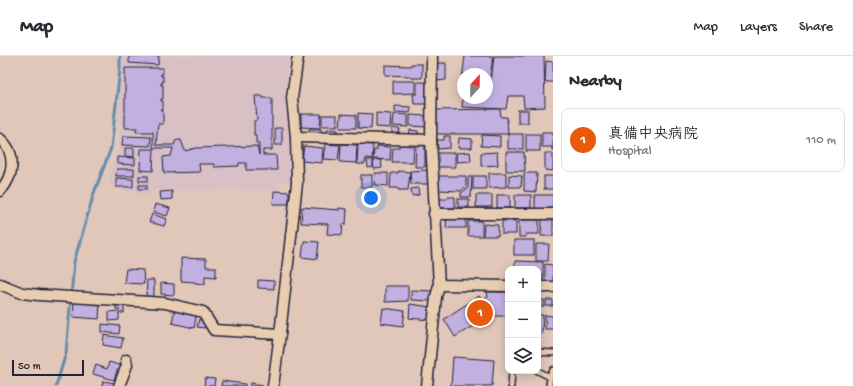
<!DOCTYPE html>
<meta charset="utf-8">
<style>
:root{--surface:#fff;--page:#f2f2f3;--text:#2b2b33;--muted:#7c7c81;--line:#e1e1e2;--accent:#ea580c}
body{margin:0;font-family:"Gochi Hand","Klee One",sans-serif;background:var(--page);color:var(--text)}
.controls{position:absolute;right:12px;bottom:12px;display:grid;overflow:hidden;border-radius:8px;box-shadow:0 2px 10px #0003}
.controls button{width:36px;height:36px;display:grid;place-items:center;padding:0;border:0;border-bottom:1px solid var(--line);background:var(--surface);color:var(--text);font:20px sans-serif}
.compass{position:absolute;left:457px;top:12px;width:36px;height:36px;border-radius:50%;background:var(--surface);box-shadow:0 2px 10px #0003;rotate:22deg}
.scale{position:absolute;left:12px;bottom:10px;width:72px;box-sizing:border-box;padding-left:4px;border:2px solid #22223b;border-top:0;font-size:11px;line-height:14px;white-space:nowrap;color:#22223b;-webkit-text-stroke:3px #e9cdb0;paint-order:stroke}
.you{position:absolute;left:371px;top:142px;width:14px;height:14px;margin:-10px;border:3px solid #fff;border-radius:50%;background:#1a73e8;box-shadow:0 0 0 6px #1a73e833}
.badge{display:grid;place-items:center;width:26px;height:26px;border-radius:50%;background:var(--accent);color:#fff;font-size:13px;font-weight:700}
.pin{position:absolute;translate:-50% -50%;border:2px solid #fff;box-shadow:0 1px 4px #0006}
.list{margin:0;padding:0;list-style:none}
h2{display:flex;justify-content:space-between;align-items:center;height:52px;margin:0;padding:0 16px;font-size:17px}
h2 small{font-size:13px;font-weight:400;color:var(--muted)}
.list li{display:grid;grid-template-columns:26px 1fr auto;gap:12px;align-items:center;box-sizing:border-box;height:64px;margin:0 8px 8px;padding:0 8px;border:1px solid var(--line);border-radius:8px}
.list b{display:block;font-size:15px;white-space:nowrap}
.list p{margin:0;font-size:13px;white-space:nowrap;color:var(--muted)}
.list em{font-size:13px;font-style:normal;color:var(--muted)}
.icon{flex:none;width:22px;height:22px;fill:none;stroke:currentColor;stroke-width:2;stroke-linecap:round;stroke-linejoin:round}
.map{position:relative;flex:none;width:553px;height:330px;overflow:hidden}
header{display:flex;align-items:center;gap:24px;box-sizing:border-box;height:56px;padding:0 20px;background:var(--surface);border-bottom:1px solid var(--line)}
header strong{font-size:19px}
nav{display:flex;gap:22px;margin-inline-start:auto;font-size:14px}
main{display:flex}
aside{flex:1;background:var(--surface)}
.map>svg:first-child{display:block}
.built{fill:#d8c0c5}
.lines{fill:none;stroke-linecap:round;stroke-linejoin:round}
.stream{stroke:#658da9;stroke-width:3}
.building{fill:#c2b0e0;stroke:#22223b}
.service-casing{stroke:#22223b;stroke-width:8}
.minor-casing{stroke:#22223b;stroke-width:13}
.service{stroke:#e9cdb0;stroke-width:5}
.minor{stroke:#e9cdb0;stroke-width:10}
</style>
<header>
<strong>Map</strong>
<nav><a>Map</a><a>Layers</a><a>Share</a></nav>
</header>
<main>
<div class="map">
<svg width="553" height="330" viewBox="0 0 553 330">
<rect width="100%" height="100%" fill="#e1c7ba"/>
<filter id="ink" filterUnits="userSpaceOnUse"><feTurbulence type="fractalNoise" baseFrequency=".025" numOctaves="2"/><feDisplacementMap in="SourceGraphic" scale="8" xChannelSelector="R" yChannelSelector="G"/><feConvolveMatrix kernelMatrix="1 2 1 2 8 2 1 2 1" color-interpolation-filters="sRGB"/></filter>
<g filter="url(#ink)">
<path class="built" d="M122,0h167l-4,52 6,39v36l-11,-1v8h-128l-2,5 -37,-7 -4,-6 3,-16 6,-16 2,-22 -4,-5 6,-53z"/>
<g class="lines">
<path class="stream" d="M56,330l10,-33 8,-91 20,-69 17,-45 9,-79v-13"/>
</g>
<g class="building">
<path d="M129,0h30l-1,9 -29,-2z"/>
<path d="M465,0h28l-5,34h-1v-16h-24v13l-2,-1z"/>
<path d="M494,0h50l1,51 -21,1 -1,-12h-15l-2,13 -44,-2 1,-14v5h24v-7h3z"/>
<path d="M546,5l7,1v20h-8z"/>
<path d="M436,7h10v17l-10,1z"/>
<path d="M411,8h11v14h-12v-2l-25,-1v-10l26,1z"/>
<path d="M125,12h38v6h-2v2h2v7h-2v2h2v14h-2v2h2v8h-2v1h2v14h-5l-2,21h18l2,-5h5l4,11 11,-3 61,-2 2,9v-12h-3v-8h-2v-14l3,-1 -2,-24h7l1,2h9v52h-9v5h13l1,15h-31v-7h-7v3l-25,1v-3h-15l1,8 -36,1 -1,-16 8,-1 2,-8h-20v-16h-17l1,-4h-12z"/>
<path d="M393,25h22v12l-22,1z"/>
<path d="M417,26h12v22h-15l-1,-10h4z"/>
<path d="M395,50l16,1 -1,6 -15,-1z"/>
<path d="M500,53l1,8h6l1,17h-73l-1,-24z"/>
<rect x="518" y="54" width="10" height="13"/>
<path d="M358,57l14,1 -1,15 -13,-1z"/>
<path d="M376,57l15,1 -1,14 -14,-1z"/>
<path d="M301,58h20l-1,14 -19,-1z"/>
<path d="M341,58l15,1v13h-16z"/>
<path d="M394,58l14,1v12l-15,-1z"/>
<rect x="322" y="59" width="15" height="11"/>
<path d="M410,59l17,1 -1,11 -16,-1z"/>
<rect x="275" y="72" width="7" height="17"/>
<path d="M392,72l8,1 -1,7 -7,-1z"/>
<path d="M309,73h12v6l-12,1z"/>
<path d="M327,73l11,1v6h-11z"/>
<path d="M410,74l8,1v5h-9z"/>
<path d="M542,76h11v18h-1v-3h-10z"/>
<rect x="508" y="78" width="15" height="15"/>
<rect x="526" y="78" width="14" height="17"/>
<path d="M482,79l18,1v11l-19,-1z"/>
<path d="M123,80l28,1 -1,9 -28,-1z"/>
<path d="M444,80h6v12l-12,1 -1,-9h7z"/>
<path d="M459,82l13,1v9h-14z"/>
<path d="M325,88l15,1 -2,15 -15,-1z"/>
<path d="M341,88l16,1 -1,18 -16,-1z"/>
<path d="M358,88l15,1 -1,14 -6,-1 -1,6h-8z"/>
<path d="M416,88h9v23h-10z"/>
<path d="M399,89l15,1 -1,16h-21l1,-14h6z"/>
<path d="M304,90l19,2 -1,15 -20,-2z"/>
<path d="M377,90l14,1 -1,13 -17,-1 1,-9h3z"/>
<path d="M125,92h9v9l-9,-1z"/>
<path d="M141,93h13l-1,22 -13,-1z"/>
<path d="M470,96l1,9 -14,1 -1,-9z"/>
<path d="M497,96l1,13 -17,1v-13z"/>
<path d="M506,96h18l1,19h-19z"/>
<rect x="437" y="97" width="18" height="14"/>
<path d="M545,97h8v18l-8,-1z"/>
<path d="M117,101l18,1v7l-18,-1z"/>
<path d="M367,104h6v7l-5,1z"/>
<path d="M373,104h8l1,8 -8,1z"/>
<path d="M117,113h17v7h-18z"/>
<path d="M428,114v14h-17l-1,-13z"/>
<path d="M398,115l12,1 -2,18h-10v-2h-8l1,-15h7z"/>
<path d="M375,117h13v13l-14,-1z"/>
<path d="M489,117h17v14l-17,1z"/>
<path d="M524,117h13l-1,19 -12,-1z"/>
<rect x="361" y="119" width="11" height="12"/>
<path d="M509,119l13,1 -1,11h-12z"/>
<rect x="139" y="120" width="9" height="5"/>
<path d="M438,120h28v10l-5,5 -23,-1z"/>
<rect x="473" y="120" width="13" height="13"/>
<rect x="544" y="120" width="9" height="13"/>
<path d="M468,121h4l-1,20h-10v-4l7,-5z"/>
<path d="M116,122l17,1v8h-17z"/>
<rect x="139" y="129" width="8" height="4"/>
<path d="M418,132l1,7 -7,1 -1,-7z"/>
<path d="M172,135v8l-11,1 -1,-8z"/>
<path d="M274,135l15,1v12h-16z"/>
<rect x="476" y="139" width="16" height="12"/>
<rect x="497" y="139" width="13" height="13"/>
<rect x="515" y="139" width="16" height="13"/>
<path d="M535,139h18v13l-18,1z"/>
<path d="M448,141h7v11h-18v-9h10z"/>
<rect x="458" y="143" width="11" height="8"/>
<path d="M155,148l15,4 -3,8 -14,-4z"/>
<path d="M302,151l37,3v-2l8,1 -1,15h-3l-1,11 -15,-1 1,-10 -27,-1z"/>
<path d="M152,158l15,5 -3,7 -15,-4z"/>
<path d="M447,159h19v13h-20z"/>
<path d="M542,163h11v17h-12z"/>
<path d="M519,164h20v14h-13v3h-7z"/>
<rect x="468" y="165" width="14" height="15"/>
<rect x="502" y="165" width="14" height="13"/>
<path d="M484,168l14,1v11h-15z"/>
<rect x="514" y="184" width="20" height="15"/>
<path d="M304,185l15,1 -2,17 -15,-2z"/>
<path d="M536,188h13l-1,17h-12z"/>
<path d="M181,202l25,1v8h10v10l-11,-1v8l-10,-1v-1l-14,-1z"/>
<path d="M515,205l28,1v15h-5v-8h-23z"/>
<path d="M545,208l8,1v18h-15v-4h7z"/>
<path d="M126,213l17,1 1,14 -20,-1z"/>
<path d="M147,224h7v18h-8z"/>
<path d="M258,224l16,1v8l-16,-1z"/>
<path d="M161,227l13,1v11l-13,-1z"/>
<path d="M385,230h23v15l-23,1z"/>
<path d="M411,234l21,1 -1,10 -20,-1z"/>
<path d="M487,236h21v24h-19l-34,21 -11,-18 35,-23 3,5 6,-4z"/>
<rect x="538" y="244" width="6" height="7"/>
<rect x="546" y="244" width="7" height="6"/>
<path d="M74,245l26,2 -1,16 -26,-2z"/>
<path d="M116,247h8v10h-5v7l-10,1v-9l10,-1v-2h-3z"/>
<path d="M410,248l21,3 -2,13 -20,-2z"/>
<path d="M175,251l22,5 -3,16 -22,-5z"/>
<path d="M383,252l22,3 -2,15 -22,-3z"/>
<path d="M538,259h5l-1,18h-4z"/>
<path d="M545,259l8,1v13h-8z"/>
<path d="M199,263l8,1 -2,8 -8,-1z"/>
<path d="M102,268l18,2 -1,8 -17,-2z"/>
<path d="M104,279l19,3 -2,10 -18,-3z"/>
<path d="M453,301l41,3 -2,26h-41z"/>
<path d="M109,306l13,4 -2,5 -3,-1 -3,10 -21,-6 3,-9 11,4z"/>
<path d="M205,322l10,1 -1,7h-10z"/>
<path d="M103,325l11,2v3h-12z"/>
<path d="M222,325l23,3v2h-24z"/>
<path d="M251,327l12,2v1h-13z"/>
</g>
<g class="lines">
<g class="service-casing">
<g id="service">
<path d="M538,296l15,1"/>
<path d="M538,315l12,6"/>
<path d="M511,330l1,-15"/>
<path d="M549,330l1,-9 3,-7"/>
</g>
</g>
<g class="minor-casing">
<g id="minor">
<path d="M296,81l135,3"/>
<path d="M0,83c17,14 14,37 0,52"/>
<path d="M434,158h119"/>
<path d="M0,228l22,9 17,2 126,8 38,9 11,18 66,4"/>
<path d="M439,229l69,1"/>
<path d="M538,231h15"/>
<path d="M119,330l8,-21 -1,-5"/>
<path d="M273,330l7,-52 17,-151 -1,-46 -4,-39 6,-42"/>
<path d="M427,330l9,-89 3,-12 -8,-145 1,-84"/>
</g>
</g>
<use href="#service" class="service"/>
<use href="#minor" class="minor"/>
</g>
</g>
</svg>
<div class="controls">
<button>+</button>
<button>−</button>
<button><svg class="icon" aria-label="layers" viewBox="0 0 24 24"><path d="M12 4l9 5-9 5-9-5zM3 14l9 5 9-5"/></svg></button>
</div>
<svg class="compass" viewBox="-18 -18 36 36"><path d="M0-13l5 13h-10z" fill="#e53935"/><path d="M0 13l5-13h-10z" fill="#7c7c81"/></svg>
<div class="scale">50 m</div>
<div class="you"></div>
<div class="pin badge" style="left:480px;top:257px">1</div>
</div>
<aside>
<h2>Nearby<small></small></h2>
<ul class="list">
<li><span class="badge">1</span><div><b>真備中央病院</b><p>Hospital</p></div><em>110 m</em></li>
</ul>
</aside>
</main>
